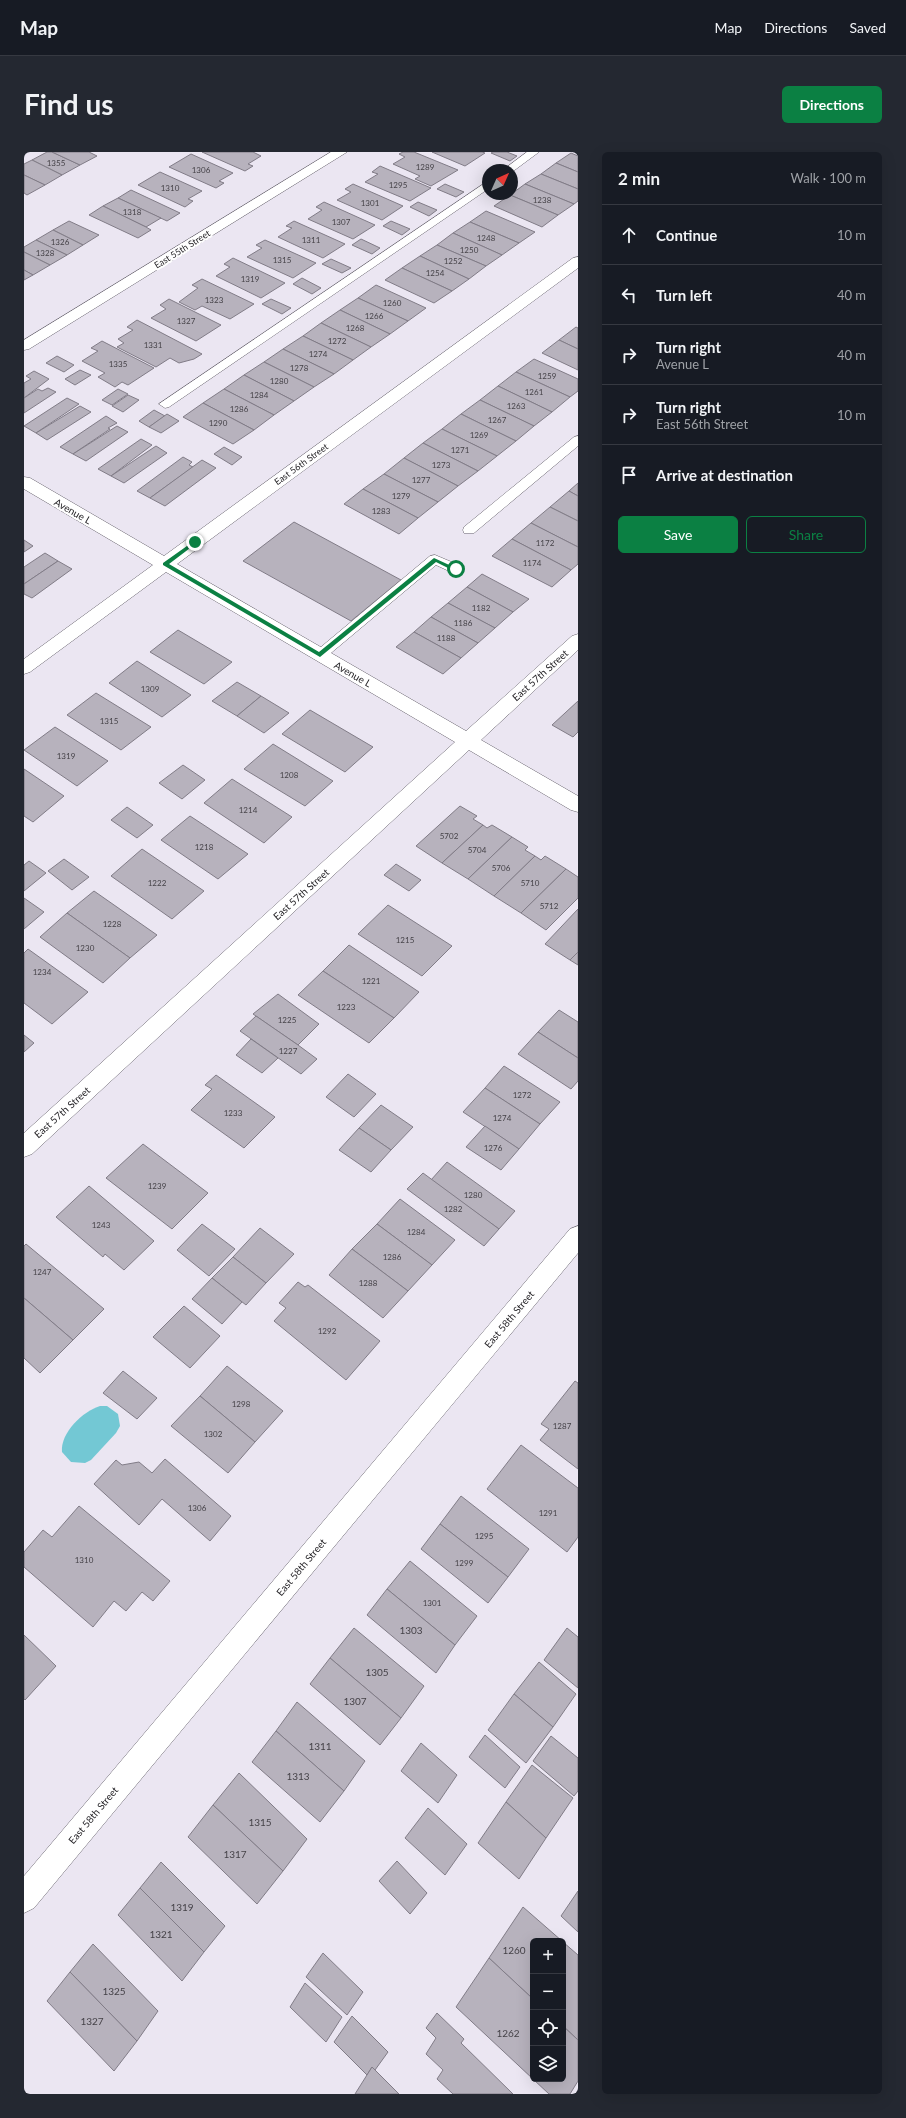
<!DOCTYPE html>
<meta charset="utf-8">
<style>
:root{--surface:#171b24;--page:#242831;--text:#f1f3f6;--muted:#9ea1a6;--line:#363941;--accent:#0b8043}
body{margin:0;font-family:Lato,sans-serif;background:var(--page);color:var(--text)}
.controls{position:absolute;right:12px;bottom:12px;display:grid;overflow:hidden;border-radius:6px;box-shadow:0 4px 16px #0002}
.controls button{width:36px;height:36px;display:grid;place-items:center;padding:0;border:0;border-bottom:1px solid var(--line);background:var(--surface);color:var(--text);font:20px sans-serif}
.compass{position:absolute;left:458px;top:12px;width:36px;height:36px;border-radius:50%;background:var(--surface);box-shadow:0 4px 16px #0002;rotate:45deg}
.stop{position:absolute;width:12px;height:12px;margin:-9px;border:3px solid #0b8043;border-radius:50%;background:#fff}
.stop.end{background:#0b8043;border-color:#fff;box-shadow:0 1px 4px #0008}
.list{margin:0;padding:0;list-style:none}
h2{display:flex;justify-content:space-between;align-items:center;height:52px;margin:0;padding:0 16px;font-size:17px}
h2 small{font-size:13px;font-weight:400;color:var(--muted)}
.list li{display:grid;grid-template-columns:26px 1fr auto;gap:12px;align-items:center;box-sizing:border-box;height:60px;padding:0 16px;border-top:1px solid var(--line)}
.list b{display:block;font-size:15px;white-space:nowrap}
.list p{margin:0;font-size:13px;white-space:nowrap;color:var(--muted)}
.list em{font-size:13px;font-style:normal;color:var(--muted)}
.actions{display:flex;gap:8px;padding:12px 16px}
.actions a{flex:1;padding:9px 0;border:1px solid var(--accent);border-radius:6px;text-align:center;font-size:14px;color:var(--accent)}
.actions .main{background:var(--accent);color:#fff}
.icon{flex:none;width:22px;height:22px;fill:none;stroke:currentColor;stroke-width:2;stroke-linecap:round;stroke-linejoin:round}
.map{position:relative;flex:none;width:554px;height:1942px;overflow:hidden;border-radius:6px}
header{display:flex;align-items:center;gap:24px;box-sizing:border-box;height:56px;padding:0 20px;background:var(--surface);border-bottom:1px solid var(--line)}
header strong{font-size:19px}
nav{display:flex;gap:22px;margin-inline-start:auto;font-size:14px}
.intro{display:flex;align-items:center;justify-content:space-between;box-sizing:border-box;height:96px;padding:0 24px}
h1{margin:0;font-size:28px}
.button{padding:10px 18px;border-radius:6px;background:var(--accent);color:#fff;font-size:14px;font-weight:700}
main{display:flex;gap:24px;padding:0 24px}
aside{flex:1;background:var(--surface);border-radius:6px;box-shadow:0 4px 16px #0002}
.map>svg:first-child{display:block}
.water{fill:#73c8d4}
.building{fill:#b7b2bd;stroke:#817c87}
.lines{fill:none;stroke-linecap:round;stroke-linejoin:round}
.lane-casing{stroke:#66626c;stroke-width:1}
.street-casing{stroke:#66626c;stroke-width:1}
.lane{fill:#fff;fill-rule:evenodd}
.street{fill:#fff;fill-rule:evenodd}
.route{fill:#0b8043}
.labels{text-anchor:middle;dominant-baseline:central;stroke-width:4;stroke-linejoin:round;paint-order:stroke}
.number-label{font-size:8px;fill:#454248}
.far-street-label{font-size:9px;fill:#1f1d21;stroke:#fff}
.street-label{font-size:10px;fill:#1f1d21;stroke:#fff}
.near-number-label{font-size:10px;fill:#454248}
</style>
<header>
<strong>Map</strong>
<nav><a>Map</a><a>Directions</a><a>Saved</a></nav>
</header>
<div class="intro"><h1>Find us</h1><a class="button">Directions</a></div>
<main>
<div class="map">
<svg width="554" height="1942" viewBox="0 0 554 1942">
<rect width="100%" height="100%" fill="#ebe6f2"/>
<path class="water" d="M76,1254h7l11,8 2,12 -4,7 -25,27 -6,3 -14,-1 -9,-10c-2,-19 21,-41 38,-46z"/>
<g class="building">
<path d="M23,0h5l28,13 -18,10 -30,-15z"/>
<path d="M28,0h37l8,4 -17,9z"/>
<path d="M178,0h51l8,4 -13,8 5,2 -8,5z"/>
<path d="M379,0h11l44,18 -27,16 -16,-7 5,-3 -27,-12 12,-7 -6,-3z"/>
<path d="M408,0h50l3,1 -20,13z"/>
<path d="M469,0h14l10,4 -7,5 -19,-8z"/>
<path d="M547,1l7,3v16l-22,-9z"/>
<path d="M167,2l42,19 -14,8 5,2 -8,5 -47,-21z"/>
<path d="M8,8l30,15 -17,10 -21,-10v-11z"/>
<path d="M532,11l22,9v17l-37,-15z"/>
<path d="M356,14l51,22 -21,13 -45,-19 13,-8 -6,-2z"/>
<path d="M136,20l42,19 -14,8 5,2 -8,6 -47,-22z"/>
<path d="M517,22l37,15v12l-4,3 -49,-20z"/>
<path d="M0,23l21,10 -18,10 -3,-2z"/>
<path d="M329,32l50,22 -21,14 -45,-20 14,-8 -6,-3z"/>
<path d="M421,32l19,8 -8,5 -19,-8z"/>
<path d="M501,32l49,20 -16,11 -48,-20z"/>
<path d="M107,38l49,23 -13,8 -49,-23z"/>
<path d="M486,43l48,20 -16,12 -48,-21z"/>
<path d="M94,46l43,20 -15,9 -43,-21z"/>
<path d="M300,50l51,23 -22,14 -45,-20 14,-9 -6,-3z"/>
<path d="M394,50l19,8 -8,6 -19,-9z"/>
<path d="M79,54l43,21 5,3 -13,8 -49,-23z"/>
<path d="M462,59l49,21 -16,11 -49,-21z"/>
<path d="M45,69l30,14 -16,10 -30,-15z"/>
<path d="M270,69l51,23 -22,14 -45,-21 14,-9 -6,-2z"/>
<path d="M367,69l19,8 -8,6 -19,-9z"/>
<path d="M446,70l49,21 -17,12 -49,-22z"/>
<path d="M29,78l30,15 -16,10 -31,-15z"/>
<path d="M429,81l49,22 -16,11 -49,-21z"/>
<path d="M337,87l19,9 -8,6 -20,-9z"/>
<path d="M12,88l31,15 -17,10 -26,-13v-5z"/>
<path d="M241,88l51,23 -23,15 -46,-21 15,-9 -6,-3z"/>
<path d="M413,93l49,21 -17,13 -49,-23z"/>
<path d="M0,100l26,13 -17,10 -9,-5z"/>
<path d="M396,104l49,23 -17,12 -50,-23z"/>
<path d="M209,106l52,25 -24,15 -45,-22 14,-9 -6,-3z"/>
<path d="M307,107l20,9 -9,5 -20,-9z"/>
<path d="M378,116l50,23 -18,12 -49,-23z"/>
<path d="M0,118l9,5 -9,5z"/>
<path d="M278,126l19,10 -9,6 -19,-10z"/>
<path d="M178,127l52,25 -24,15 -28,-13 -7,4 -16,-8 19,-14 -6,-3z"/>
<path d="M352,133l50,23 -18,13 -50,-23z"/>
<path d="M334,146l50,23 -18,13 -50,-24z"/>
<path d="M145,147l52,26 -25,16 -45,-23 15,-9 -6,-4z"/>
<path d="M247,147l20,9 -9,6 -20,-10z"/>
<path d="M316,158l50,24 -19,13 -50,-24z"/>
<path d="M113,168l65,34 -8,5 -15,4 -9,-5 -14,9 -39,-20 7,-4 -6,-4 15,-9 -6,-3z"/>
<path d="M297,171l50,24 -18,13 -50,-24z"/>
<path d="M552,175l2,1v21l-19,-9z"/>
<path d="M279,184l50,24 -19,14 -51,-25z"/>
<path d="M535,188l19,9v21l-36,-17z"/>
<path d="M78,189l52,27 -26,17 -6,-3 -7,5 -17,-10 7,-4 -23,-12 16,-10 -7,-3z"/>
<path d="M259,197l51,25 -20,13 -50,-25z"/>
<path d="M33,204l17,9 -10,7 -18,-9z"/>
<path d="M510,207l44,20v12l-8,6 -54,-25z"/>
<path d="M240,210l50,25 -20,14 -50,-26z"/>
<path d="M56,218l11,5 -16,10 -10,-6z"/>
<path d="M10,219l15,8 -25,19v-15l7,-4 -5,-3z"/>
<path d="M492,220l54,25 -18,15 -54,-26z"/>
<path d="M220,223l50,26 -20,14 -50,-26z"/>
<path d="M474,234l54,26 -18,14 -54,-26z"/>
<path d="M24,236l8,4 -32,21v-15l14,-9 4,2z"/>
<path d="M94,237l10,5 -16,11 -10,-5z"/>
<path d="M200,237l50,26 -20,15 -51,-27z"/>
<path d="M104,243l11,5 -16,12 -11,-6z"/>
<path d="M43,246l12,6 -43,29 -12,-7z"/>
<path d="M456,248l54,26 -18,15 -55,-27z"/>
<path d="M179,251l51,27 -21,14 -50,-27z"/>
<path d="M56,254l11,6 -44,28 -11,-7z"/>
<path d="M130,258l11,6 -16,11 -10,-6z"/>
<path d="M143,262l12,7 -18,12 -12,-6z"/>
<path d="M437,262l55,27 -19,15 -55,-27z"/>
<path d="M82,264l11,7 -9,5 2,1 -37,25 -13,-7z"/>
<path d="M93,274l11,6 -42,29 -13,-7z"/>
<path d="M418,277l55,27 -19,15 -55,-28z"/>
<path d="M117,287l11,6 -41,31 -13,-7z"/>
<path d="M399,291l55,28 -20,15 -54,-28z"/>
<path d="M132,294l11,7 -43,30 -13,-7z"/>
<path d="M200,295l18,10 -10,8 -18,-11z"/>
<path d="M159,305l9,5 -3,3 4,2 -43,31 -13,-7z"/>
<path d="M380,306l54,28 -20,16 -54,-28z"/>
<path d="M178,308l14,8 -51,38 -15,-8z"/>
<path d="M360,322l54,28 -20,16 -55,-29z"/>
<path d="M554,331v13l-9,-5z"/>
<path d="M339,337l55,29 -19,16 -55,-30z"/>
<path d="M545,339l9,5v25l-28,-14z"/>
<path d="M526,355l28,14v26l-47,-24z"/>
<path d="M270,370l107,58 -50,41 -108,-60z"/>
<path d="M507,371l47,24v17l-7,6 -59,-31z"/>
<path d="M488,387l59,31 -19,17 -60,-31z"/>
<path d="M0,388l9,6 -9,6z"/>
<path d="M21,401l13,8 -34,23v-17z"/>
<path d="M34,409l14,8 -40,29 -8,-4v-10z"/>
<path d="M458,422l47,25 -16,13 -46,-25z"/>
<path d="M443,435l46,25 -18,16 -47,-25z"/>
<path d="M424,451l47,25 -17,15 -47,-26z"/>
<path d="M407,465l47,26 -17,15 -47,-26z"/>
<path d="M154,478l54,32 -28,22 -54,-32z"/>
<path d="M390,480l47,26 -18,16 -47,-27z"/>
<path d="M113,509l54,34 -29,22 -53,-34z"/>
<path d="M213,530l24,14 -24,20 -25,-15z"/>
<path d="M72,541l55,34 -30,23 -54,-35z"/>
<path d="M237,544l28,17 -25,20 -27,-17z"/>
<path d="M554,549v31l-5,5 -21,-12z"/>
<path d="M286,558l63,37 -28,25 -63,-38z"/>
<path d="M31,575l53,34 -31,25 -53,-36z"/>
<path d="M249,592l60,37 -28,25 -61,-37z"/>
<path d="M159,613l22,15 -23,19 -23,-16z"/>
<path d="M0,617l40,27 -31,26 -9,-6z"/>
<path d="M208,627l60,38 -28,26 -60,-40z"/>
<path d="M436,654l17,10 -4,3 10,6 -41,38 -26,-17z"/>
<path d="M103,655l26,18 -16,13 -26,-18z"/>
<path d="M166,664l58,38 -30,25 -57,-39z"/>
<path d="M459,673l4,3 5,-3 20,12 -44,42 -26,-16z"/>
<path d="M488,685l16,10 -3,3 10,6 -41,40 -26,-17z"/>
<path d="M118,697l62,42 -32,28 -61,-43z"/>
<path d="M511,704l6,4 4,-4 21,13 -45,44 -27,-17z"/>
<path d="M40,707l25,18 -17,13 -24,-19z"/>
<path d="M5,709l17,12 -22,18v-26z"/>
<path d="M372,712l25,16 -12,11 -25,-16z"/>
<path d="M542,717l12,8v21l-32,32 -25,-17z"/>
<path d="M70,739l63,44 -27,23 -63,-45z"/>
<path d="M0,746l20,14 -20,17z"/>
<path d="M364,753l64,41 -30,30 -64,-42z"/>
<path d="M554,757v43l-8,8 -25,-16z"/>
<path d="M43,761l63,45 -27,25 -63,-46z"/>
<path d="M325,793l70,47 -25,26 -71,-47z"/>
<path d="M4,797l60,43 -36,32 -28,-21v-50z"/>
<path d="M554,800v13l-8,-5z"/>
<path d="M299,819l71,47 -25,25 -71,-48z"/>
<path d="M254,842l41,30 -21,21 -45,-31z"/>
<path d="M535,858l19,12v36l-40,-26z"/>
<path d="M232,864l42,29 19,14 -16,15 -61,-43z"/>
<path d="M514,880l40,26v23l-7,8 -53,-35z"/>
<path d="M0,883l10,8 -10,9z"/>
<path d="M227,887l27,19 -16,15 -26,-18z"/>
<path d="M480,914l56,36 -20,22 -55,-36z"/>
<path d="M324,922l28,20 -22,23 -28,-20z"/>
<path d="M192,923l59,42 -31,31 -53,-38 21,-21 -7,-4z"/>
<path d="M461,936l55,36 -21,25 -56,-37z"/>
<path d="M357,953l32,22 -22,23 -32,-22z"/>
<path d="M461,974l34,23 -18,21 -35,-23z"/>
<path d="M335,976l32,22 -20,22 -32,-22z"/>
<path d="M119,992l65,49 -36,36 -66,-51z"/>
<path d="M423,1010l68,49 -16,18 -68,-49z"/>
<path d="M399,1021l76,56 -15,17 -77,-57z"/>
<path d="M65,1034l65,55 -30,29 -19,-16 -2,3 -47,-40z"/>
<path d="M376,1047l55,41 -23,25 -55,-41z"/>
<path d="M178,1072l33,25 -26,27 -32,-26z"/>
<path d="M353,1072l55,41 -24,26 -56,-42z"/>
<path d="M236,1076l34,26 -28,29 -33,-26z"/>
<path d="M2,1092l78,65 -31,31 -49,-42v-52z"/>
<path d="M328,1097l56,42 -25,27 -54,-43z"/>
<path d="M209,1105l33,26 -20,22 -34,-27z"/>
<path d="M188,1126l30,24 -20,22 -30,-25z"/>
<path d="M274,1130l7,5 3,-2 72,56 -34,39 -72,-59 12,-13 -7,-5z"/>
<path d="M0,1146l49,42 -33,33 -16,-15z"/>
<path d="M160,1154l36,30 -30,32 -37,-31z"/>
<path d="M203,1214l56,45 -28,31 -55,-46z"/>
<path d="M99,1219l34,27 -20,21 -34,-26z"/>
<path d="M551,1229l3,2v86l-38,-29 9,-11 -8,-5z"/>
<path d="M176,1244l55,46 -27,31 -57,-47z"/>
<path d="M497,1293l57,43v49l-11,15 -80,-63z"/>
<path d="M141,1307l66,57 -21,25 -48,-42 -23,26 -45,-41 22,-24 6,5 17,-3 13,11z"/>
<path d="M437,1344l68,53 -21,28 -68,-53z"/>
<path d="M55,1354l91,75 -17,20 -11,-9 -16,19 -12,-10 -21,26 -69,-60v-15l19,-22 9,7z"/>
<path d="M416,1372l68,53 -20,26 -67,-54z"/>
<path d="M386,1409l67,55 -22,29 -68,-56z"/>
<path d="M363,1437l68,56 -19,28 -69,-58z"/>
<path d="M330,1476l70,58 -23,32 -71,-60z"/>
<path d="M543,1476l11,9v51l-34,-28z"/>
<path d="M0,1483l32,31 -31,34 -1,-1z"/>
<path d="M306,1506l71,60 -21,27 -70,-61z"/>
<path d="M515,1510l37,32 -23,33 -39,-33z"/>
<path d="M490,1542l39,33 -27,36 -38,-33z"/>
<path d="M273,1550l68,59 -21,30 -68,-60z"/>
<path d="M252,1579l68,60 -24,31 -68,-60z"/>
<path d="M461,1583l35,32 -15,21 -36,-31z"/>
<path d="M527,1584l27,22v33l-4,5 -41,-35z"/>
<path d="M397,1591l36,32 -19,28 -37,-32z"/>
<path d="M508,1613l41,33 -27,40 -40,-36z"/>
<path d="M215,1621l68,66 -24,32 -70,-66z"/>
<path d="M482,1650l40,36 -27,41 -41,-36z"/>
<path d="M189,1653l70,66 -26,33 -69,-67z"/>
<path d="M404,1656l39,36 -22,31 -40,-37z"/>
<path d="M373,1709l30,32 -17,21 -31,-33z"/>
<path d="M137,1710l64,64 -21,26 -64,-64z"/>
<path d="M116,1736l64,64 -22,29 -64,-66z"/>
<path d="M554,1739v41l-17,-16z"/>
<path d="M499,1755l39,34h-29v58l-44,-41z"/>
<path d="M539,1790l15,13v85l-15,-14z"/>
<path d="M69,1792l65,67 -21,30 -67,-69z"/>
<path d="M299,1801l40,39 -16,23 -41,-38z"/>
<path d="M465,1806l44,41v80h30v-53l15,14v41l-8,13h-21l-93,-87z"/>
<path d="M46,1820l67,69 -23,30 -67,-70z"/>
<path d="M281,1831l37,34 -16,25 -36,-35z"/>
<path d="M413,1861l27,26 -3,4 52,51h-60l-16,-15 6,-9 -17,-16 10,-16 -10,-10z"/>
<path d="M328,1864l36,36 -13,18 -3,-3 -5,8 -33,-33z"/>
<path d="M348,1915l27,27h-44z"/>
</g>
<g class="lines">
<g class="lane-casing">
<g id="lane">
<path d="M503,0h12l-27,20v-2h-9z"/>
<path d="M464,29v8l-319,218 -4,1 -6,-4z"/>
<path d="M554,284v10l-104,87h-10l-1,-3 1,-3 110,-90z"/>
<path d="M411,403l26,11 2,3 -2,3h-10l-15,-7 -111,93h-10l-2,-3 2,-3 115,-96z"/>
</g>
</g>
<g class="street-casing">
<g id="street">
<path d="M307,0h16l-318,197 -5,1v-10z"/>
<path d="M554,105v11l-401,296 289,167 106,-95 6,-2v16l-97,90 97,56v16l-7,-2 -102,-60 -437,404 -8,3v-24l431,-391 -289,-170 -136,100 -6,2v-15l129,-94 -129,-76v-12l6,1 134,78 409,-298z"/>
<path d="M554,1074v27l-544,655 -10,5v-37l546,-647z"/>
</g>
</g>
<use href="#lane" class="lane"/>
<use href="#street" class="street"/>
</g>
<path class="route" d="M170,389l4,1 -29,22 150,88 115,-94 24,11 -4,2 -18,-9 -116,95 -157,-92v-2z"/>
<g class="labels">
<g class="number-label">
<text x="32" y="11">1355</text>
<text x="401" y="15">1289</text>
<text x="177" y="18">1306</text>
<text x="374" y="33">1295</text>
<text x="146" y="36">1310</text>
<text x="518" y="48">1238</text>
<text x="346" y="51">1301</text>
<text x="108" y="60">1318</text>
<text x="317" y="70">1307</text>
<text x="462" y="86">1248</text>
<text x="287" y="88">1311</text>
<text x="36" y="90">1326</text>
<text x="445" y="98">1250</text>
<text x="21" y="101">1328</text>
<text x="258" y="108">1315</text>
<text x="429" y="109">1252</text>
<text x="411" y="121">1254</text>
<text x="226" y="127">1319</text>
<text x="190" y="148">1323</text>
<text x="368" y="151">1260</text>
<text x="350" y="164">1266</text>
<text x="162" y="169">1327</text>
<text x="331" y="176">1268</text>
<text x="313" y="189">1272</text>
<text x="129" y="193">1331</text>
<text x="294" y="202">1274</text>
<text x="94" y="212">1335</text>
<text x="275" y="216">1278</text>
<text x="523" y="224">1259</text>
<text x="255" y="229">1280</text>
<text x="510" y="240">1261</text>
<text x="235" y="243">1284</text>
<text x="492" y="254">1263</text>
<text x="215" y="257">1286</text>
<text x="473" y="268">1267</text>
<text x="194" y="271">1290</text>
<text x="455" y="283">1269</text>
<text x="436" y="298">1271</text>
<text x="417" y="313">1273</text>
<text x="397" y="328">1277</text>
<text x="377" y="344">1279</text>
<text x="357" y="359">1283</text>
<text x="521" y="391">1172</text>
<text x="508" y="411">1174</text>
<text x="457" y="456">1182</text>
<text x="439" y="471">1186</text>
<text x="422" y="486">1188</text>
<text x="126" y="537">1309</text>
<text x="85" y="569">1315</text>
<text x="42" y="604">1319</text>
<text x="265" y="623">1208</text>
<text x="224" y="658">1214</text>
<text x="425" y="684">5702</text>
<text x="180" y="695">1218</text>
<text x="453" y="698">5704</text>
<text x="477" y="716">5706</text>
<text x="133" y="731">1222</text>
<text x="506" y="731">5710</text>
<text x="525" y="754">5712</text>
<text x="88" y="772">1228</text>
<text x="381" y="788">1215</text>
<text x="61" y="796">1230</text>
<text x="18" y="820">1234</text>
<text x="347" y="829">1221</text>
<text x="322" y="855">1223</text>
<text x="263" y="868">1225</text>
<text x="264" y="899">1227</text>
<text x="498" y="943">1272</text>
<text x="209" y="961">1233</text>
<text x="478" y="966">1274</text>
<text x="469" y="996">1276</text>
<text x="133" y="1034">1239</text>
<text x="449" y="1043">1280</text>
<text x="429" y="1057">1282</text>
<text x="77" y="1073">1243</text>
<text x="392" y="1080">1284</text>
<text x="368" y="1105">1286</text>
<text x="18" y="1120">1247</text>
<text x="344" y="1131">1288</text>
<text x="303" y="1179">1292</text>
<text x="217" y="1252">1298</text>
<text x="538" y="1274">1287</text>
<text x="189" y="1282">1302</text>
<text x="173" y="1356">1306</text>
<text x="524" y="1361">1291</text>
<text x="460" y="1384">1295</text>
<text x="60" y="1408">1310</text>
<text x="440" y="1411">1299</text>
<text x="408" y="1451">1301</text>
</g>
<g class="far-street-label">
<text transform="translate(158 97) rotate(-32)">East 55th Street</text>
<text transform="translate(277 312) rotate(-36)">East 56th Street</text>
</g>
<g class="street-label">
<text transform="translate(49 359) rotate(30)">Avenue L</text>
<text transform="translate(329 522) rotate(30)">Avenue L</text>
<text transform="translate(516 523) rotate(-42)">East 57th Street</text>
<text transform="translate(277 742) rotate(-42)">East 57th Street</text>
<text transform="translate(38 960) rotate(-42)">East 57th Street</text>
<text transform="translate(485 1167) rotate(-50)">East 58th Street</text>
<text transform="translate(277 1415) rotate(-50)">East 58th Street</text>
<text transform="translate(69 1663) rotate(-50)">East 58th Street</text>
</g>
<g class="near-number-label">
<text x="387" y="1478">1303</text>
<text x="353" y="1520">1305</text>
<text x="331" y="1549">1307</text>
<text x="296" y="1594">1311</text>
<text x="274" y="1624">1313</text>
<text x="236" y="1670">1315</text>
<text x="211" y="1702">1317</text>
<text x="158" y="1755">1319</text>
<text x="137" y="1782">1321</text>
<text x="490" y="1798">1260</text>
<text x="90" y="1839">1325</text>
<text x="68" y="1869">1327</text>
<text x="484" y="1881">1262</text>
</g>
</g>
</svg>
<div class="controls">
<button>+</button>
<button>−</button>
<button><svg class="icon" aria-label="locate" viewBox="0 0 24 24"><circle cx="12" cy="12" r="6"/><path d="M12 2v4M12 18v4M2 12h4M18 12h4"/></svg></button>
<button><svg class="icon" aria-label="layers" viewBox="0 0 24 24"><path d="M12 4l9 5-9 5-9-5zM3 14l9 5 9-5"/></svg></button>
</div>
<svg class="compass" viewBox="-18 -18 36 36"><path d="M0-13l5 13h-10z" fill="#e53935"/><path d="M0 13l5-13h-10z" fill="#9ea1a6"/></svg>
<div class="stop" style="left:432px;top:417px"></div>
<div class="stop end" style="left:171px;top:390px"></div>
</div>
<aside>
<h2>2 min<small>Walk · 100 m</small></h2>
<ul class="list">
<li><svg class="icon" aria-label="ahead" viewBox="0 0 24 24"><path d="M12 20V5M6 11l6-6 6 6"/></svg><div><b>Continue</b></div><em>10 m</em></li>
<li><svg class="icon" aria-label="left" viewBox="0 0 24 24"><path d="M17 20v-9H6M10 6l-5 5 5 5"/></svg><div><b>Turn left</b></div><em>40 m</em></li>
<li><svg class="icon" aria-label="right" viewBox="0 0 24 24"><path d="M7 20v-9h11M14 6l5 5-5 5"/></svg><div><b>Turn right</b><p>Avenue L</p></div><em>40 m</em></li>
<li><svg class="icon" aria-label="right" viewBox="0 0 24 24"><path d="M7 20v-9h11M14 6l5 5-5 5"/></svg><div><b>Turn right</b><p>East 56th Street</p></div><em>10 m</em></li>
<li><svg class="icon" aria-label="arrive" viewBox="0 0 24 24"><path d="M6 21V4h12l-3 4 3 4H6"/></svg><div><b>Arrive at destination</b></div></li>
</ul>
<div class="actions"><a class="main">Save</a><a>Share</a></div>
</aside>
</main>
